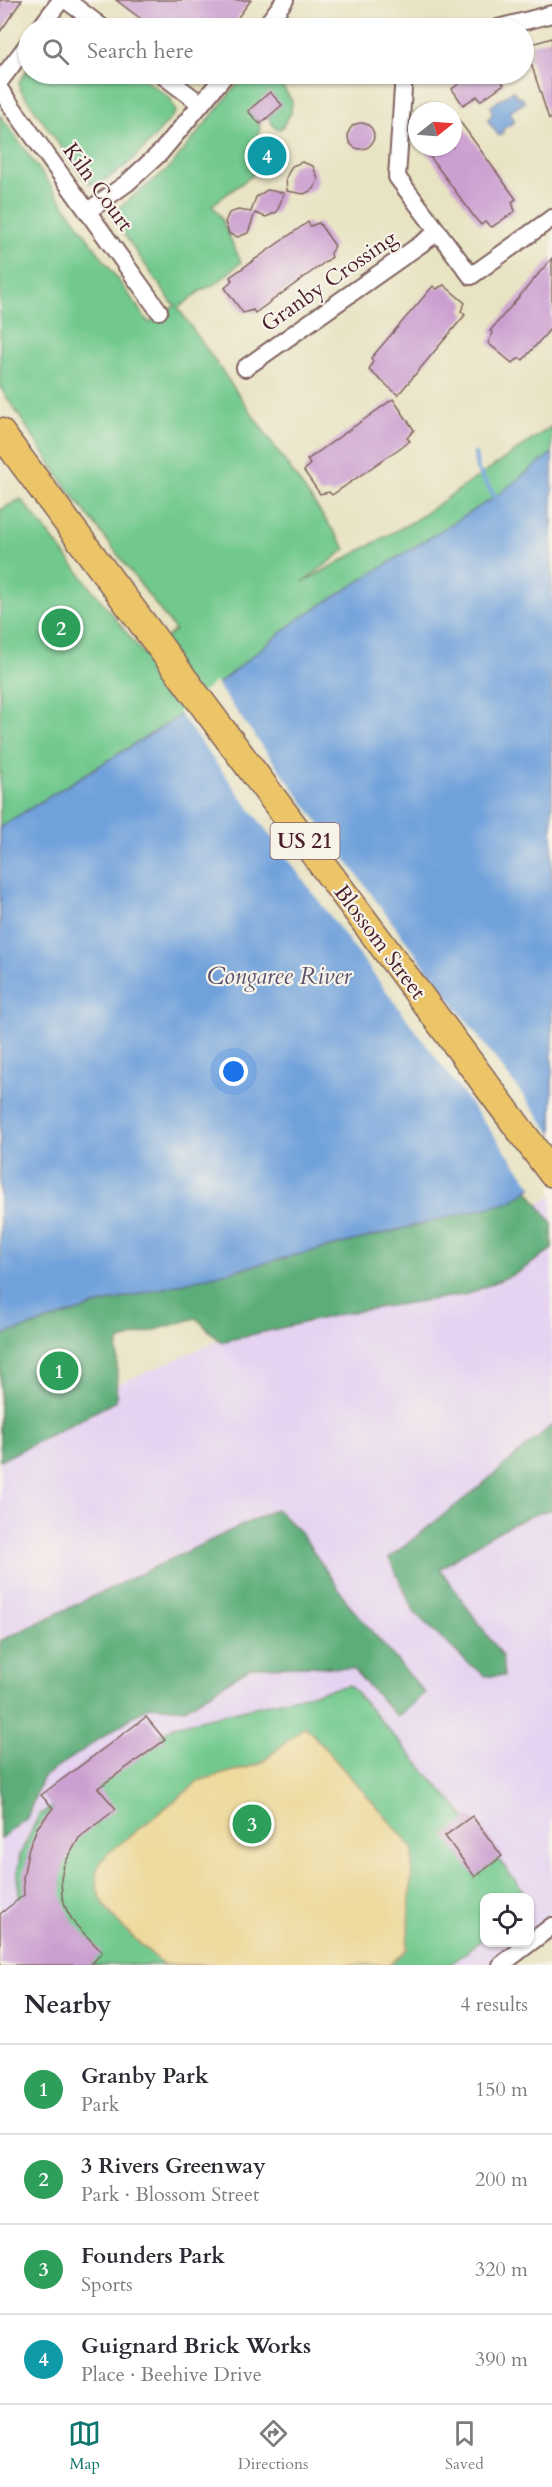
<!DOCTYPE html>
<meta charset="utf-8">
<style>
:root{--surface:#fff;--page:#f7f7f7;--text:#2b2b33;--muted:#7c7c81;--line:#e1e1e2;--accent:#0f766e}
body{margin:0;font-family:Cardo,serif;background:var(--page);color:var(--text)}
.controls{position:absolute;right:18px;bottom:18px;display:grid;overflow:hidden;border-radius:12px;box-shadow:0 2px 4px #0004}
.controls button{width:54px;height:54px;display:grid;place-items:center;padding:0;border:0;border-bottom:2px solid var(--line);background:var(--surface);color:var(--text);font:30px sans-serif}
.compass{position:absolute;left:408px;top:102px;width:54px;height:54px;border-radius:50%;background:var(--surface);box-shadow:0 2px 4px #0004;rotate:73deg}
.you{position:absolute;left:234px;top:1072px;width:21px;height:21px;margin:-15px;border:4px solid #fff;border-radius:50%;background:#1a73e8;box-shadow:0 0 0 9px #1a73e833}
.badge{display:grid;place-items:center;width:39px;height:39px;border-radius:50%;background:var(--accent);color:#fff;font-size:20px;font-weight:700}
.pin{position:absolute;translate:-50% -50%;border:3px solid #fff;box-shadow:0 2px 6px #0006}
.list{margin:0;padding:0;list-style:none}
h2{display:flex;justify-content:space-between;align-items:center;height:78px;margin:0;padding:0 24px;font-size:26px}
h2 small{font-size:20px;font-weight:400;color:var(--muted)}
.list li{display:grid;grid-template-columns:39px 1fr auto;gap:18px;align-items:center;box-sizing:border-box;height:90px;padding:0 24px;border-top:2px solid var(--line)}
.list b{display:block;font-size:22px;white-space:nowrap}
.list p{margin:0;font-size:20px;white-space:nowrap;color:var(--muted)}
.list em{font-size:20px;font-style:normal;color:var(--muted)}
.icon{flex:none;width:33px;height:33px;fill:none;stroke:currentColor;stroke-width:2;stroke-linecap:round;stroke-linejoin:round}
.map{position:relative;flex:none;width:552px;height:1965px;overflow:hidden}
.search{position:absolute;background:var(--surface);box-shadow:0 2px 4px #0004;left:18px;right:18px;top:18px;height:66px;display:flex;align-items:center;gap:15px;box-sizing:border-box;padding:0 21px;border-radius:33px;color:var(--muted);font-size:22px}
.sheet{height:438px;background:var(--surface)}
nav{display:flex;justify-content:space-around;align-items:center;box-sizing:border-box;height:84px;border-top:2px solid var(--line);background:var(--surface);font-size:16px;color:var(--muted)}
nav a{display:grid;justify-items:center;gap:3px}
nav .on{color:var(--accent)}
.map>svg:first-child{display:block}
.built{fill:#e5d3f1}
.green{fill:#71c98e;stroke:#5e745c;stroke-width:1.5}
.forest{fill:#5cad79;stroke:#536652;stroke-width:1.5}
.sand{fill:#eeda9e;stroke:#9c7c64;stroke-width:1.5}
.water{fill:#70a1db;stroke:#5d6083;stroke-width:1.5}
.pier{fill:#e8e3c2}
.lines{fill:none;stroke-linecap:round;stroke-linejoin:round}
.stream{stroke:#70a1db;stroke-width:4.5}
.building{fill:#cb9fd0}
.street-casing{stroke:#816460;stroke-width:20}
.primary-casing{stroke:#816460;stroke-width:30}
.street{stroke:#fff;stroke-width:16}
.primary{stroke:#ecc569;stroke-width:27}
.labels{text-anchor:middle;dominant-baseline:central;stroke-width:4.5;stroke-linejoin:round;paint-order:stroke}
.shield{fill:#f7f3e8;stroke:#7e5f64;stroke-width:1.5}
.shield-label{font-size:21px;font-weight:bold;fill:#4a1f2b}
.street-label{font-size:22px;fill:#4a1f2b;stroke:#f7f3e8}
.water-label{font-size:24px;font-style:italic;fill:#595371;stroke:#f7f3e8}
</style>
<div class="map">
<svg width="552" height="1965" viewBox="0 0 552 1965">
<rect width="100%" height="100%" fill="#f7f3e8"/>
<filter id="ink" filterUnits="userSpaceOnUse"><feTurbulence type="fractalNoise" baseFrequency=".0167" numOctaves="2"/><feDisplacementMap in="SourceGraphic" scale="12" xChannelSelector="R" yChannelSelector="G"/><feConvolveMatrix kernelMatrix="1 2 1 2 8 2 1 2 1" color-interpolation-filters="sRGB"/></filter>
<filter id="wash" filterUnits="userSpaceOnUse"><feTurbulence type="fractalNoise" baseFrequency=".008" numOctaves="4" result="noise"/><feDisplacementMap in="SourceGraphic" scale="24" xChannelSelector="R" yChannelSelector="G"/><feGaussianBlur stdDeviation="1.35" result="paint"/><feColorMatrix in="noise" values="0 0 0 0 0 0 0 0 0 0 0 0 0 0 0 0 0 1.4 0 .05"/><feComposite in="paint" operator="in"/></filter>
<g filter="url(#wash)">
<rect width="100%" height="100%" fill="#e8e3c2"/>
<path class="built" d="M552,1197v727l-22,17v-43h-46v44l44,1 -29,22h-499v-530z"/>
<g class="green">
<path d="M28,69v5h109l33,24 6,14c-17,20 -58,71 -86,72l-7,-6 -63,-89 -1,-7z"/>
<path d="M246,74h28l18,27 -1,12 -10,16 -6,-1 -7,-11 13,-12 -32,6 11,13 -2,24 3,8 5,2 13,-2 -67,49 8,11 21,46 -24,21 -15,7 -24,18 168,241 -43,33 109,-60 140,-96v27l-57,44 -198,123 -125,101 -172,106v-317l21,-11 124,157 30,-26 -110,-145 -65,-98v-272l149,208 27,-18 -4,-2 -56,-80 -3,-8 6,-7 50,-40z"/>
<path d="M349,1685l118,134 61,78 -44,1v40l-34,27h-393l-37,-61 -3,-29 3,-20 19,-40 135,-89z"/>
</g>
<g class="forest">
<path d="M528,1190l24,33v26l-33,23 -51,22 -123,19 -124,29 -25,-24 -78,23 -2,60 -116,60v-125l103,-33 407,-101z"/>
<path d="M552,1425v84c-41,11 -77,36 -112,60l62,87 2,20h-18l-17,-12 -54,-51 -26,-55 90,-71z"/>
<path d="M276,1509l25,24 49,73 75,87 -28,24 -44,-48 -43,-3 -59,1 -66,42 -36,-3 -107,72 -15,40 -27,21v-198z"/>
</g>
<path class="sand" d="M305,1726l108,122 -6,101 -18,16h-225c-27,-26 -99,-76 -53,-114l90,-71 59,-16z"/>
<g class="water">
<path d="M513,91l5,7 3,-1 4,5 -14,9v4l4,6 -13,9 1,3 -4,3 -12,-16 5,-5 -1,-9z"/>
<path d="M552,453v720l-42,29 -407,101 -103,33v-509l172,-106 125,-101 198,-123z"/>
</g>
<path class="pier" d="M215,682l187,254 150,198v43l-18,12 -356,-477z"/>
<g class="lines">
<path class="stream" d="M475,454l2,15 18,28"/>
</g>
<g id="blocks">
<g class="building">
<path d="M0,0h22l-22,32z"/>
<path d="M116,0h135l-21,28h-77z"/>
<path d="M552,38v81h-3l-21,-65 4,-1v-9z"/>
<path d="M460,74h36l8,10 -24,17 -3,-5 -14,9 -11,-16 12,-9z"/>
<path d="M270,92l12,13 -22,19 -12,-13z"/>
<path d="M453,112l63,87 -4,3 3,9 -23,16 -7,-5 -4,3 -6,-7 -52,-71h30z"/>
<circle cx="361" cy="136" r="13"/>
<path d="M302,162l11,4 5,13 -4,10 -10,5 -17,-3 -1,-13 6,-12z"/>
<path d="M267,190l17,3 -7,19 -11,5 -11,-4 -7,20 -10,4 -9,-3 -4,-12 4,-9 9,-3 13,2 5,-15z"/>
<path d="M308,222l2,4 9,-3 16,23 -5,7 2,4 -77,56 -2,-3 -10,3 -18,-25 7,-8 -2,-3z"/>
<path d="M552,258v69l-29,33 -3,-2 -8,5 -24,-20 5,-10 -3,-2z"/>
<path d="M444,285l21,18 -4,8 4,4 -67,80 -29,-25 4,-9 -2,-3 62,-72 3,3z"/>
<path d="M393,399l21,31 -7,8 3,3 -78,54 -3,-3 -9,2 -16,-23 6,-7 -3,-4z"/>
<path d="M146,1717l19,23 -67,48 18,21 -37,29 -15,27 -3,14 1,17 5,15 7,12 28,29 -11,13h-91v-51l24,-19 -1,-17 5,-27 9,-23 16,-20 -12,-13z"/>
<path d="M472,1816l30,40 -27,21 -30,-41z"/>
</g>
</g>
</g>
<g filter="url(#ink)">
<use href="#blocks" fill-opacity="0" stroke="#816460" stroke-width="1.5"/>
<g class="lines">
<g class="street-casing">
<g id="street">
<path d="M66,0l37,28"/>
<path d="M40,28l21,-28"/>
<path d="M264,28l21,-28"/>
<path d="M498,28l54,-14"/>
<path d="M161,74l40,30"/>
<path d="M404,74l-7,103 74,99 81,-58"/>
<path d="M0,81l28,-37"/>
<path d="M0,90l159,221"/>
<path d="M88,211l39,-28 34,-31 65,-78"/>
<path d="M245,368l193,-136"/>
<path d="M501,1965l51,-39"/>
</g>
</g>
<g class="primary-casing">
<path id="primary" d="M0,432l552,741"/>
</g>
<use href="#street" class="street"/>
<use href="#primary" class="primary"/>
</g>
</g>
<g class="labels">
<rect class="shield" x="270.5" y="823" width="69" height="36" rx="4.5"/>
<g class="shield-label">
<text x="305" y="841">US 21</text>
</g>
<g class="street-label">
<text transform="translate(98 187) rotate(54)">Kiln Court</text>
<text transform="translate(329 281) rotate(-35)">Granby Crossing</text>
<text transform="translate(380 942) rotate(53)">Blossom Street</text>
</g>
<g class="water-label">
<text x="279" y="976">Congaree River</text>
</g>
</g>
</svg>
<div class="controls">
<button><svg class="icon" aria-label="locate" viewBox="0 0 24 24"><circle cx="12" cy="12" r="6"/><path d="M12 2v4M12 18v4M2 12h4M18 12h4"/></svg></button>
</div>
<svg class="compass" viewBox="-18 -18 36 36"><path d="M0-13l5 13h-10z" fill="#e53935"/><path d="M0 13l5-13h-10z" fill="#7c7c81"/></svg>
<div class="you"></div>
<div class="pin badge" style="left:59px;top:1371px;background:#2e9e5b">1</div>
<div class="pin badge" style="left:61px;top:628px;background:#2e9e5b">2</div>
<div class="pin badge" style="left:252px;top:1824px;background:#2e9e5b">3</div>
<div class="pin badge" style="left:267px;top:156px;background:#0f9aa8">4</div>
<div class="search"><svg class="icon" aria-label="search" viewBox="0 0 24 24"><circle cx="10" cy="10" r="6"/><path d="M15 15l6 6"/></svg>Search here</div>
</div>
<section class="sheet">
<h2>Nearby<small>4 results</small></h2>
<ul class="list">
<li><span class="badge" style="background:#2e9e5b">1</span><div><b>Granby Park</b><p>Park</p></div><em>150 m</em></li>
<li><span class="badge" style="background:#2e9e5b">2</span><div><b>3 Rivers Greenway</b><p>Park · Blossom Street</p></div><em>200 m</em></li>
<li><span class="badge" style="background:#2e9e5b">3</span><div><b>Founders Park</b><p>Sports</p></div><em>320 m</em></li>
<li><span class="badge" style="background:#0f9aa8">4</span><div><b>Guignard Brick Works</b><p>Place · Beehive Drive</p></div><em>390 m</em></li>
</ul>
</section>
<nav>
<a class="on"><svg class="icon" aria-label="map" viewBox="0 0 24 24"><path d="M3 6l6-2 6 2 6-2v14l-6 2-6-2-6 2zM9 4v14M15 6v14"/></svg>Map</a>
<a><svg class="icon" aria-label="directions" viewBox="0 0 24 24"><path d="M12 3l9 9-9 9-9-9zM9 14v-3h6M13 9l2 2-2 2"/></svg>Directions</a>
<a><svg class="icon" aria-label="saved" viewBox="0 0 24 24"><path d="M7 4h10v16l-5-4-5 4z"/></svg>Saved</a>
</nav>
